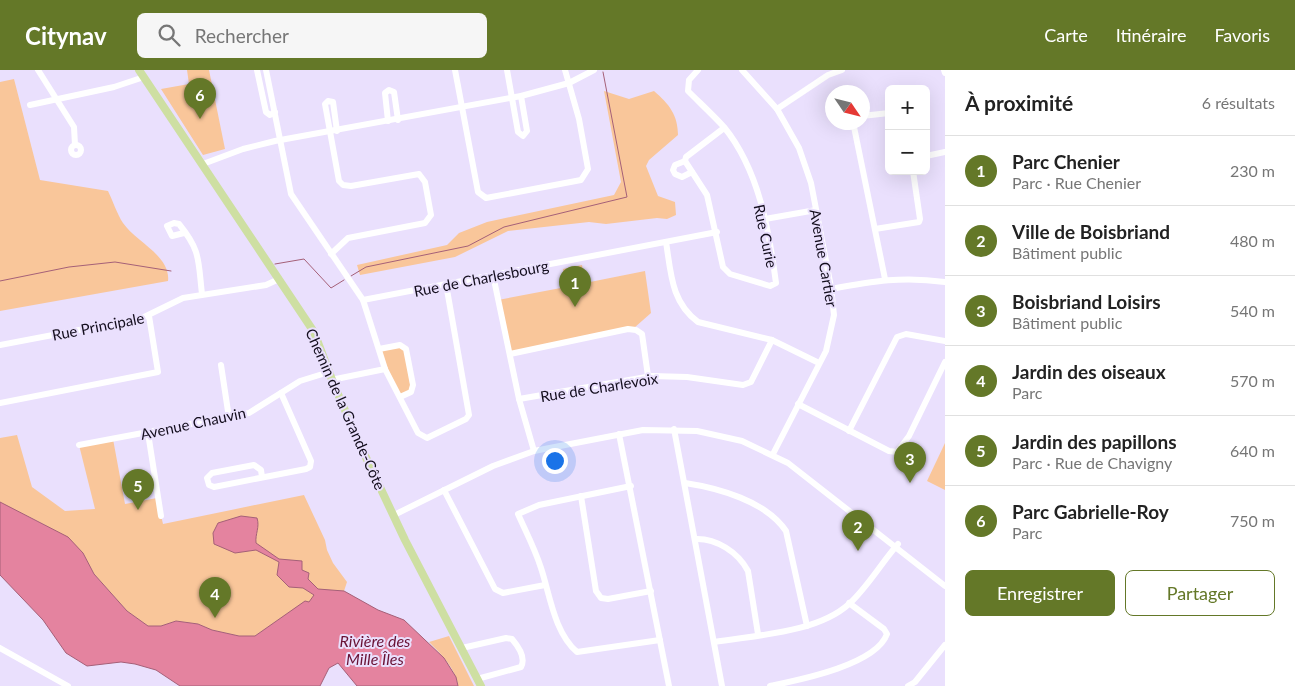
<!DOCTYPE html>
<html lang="fr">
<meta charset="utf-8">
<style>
:root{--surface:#fff;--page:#f6f6f6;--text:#222;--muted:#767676;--line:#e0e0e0;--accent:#647828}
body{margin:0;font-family:Lato,sans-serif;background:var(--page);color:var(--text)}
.controls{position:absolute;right:15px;top:15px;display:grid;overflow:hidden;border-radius:8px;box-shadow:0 5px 20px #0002}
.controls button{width:45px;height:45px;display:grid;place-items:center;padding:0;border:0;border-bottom:1px solid var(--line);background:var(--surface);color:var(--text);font:25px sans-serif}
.compass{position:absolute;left:825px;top:15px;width:45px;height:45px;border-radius:50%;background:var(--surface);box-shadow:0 5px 20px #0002;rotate:125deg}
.you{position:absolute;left:554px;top:390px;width:18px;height:18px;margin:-12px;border:4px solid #fff;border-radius:50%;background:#1a73e8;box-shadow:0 0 0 8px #1a73e833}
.badge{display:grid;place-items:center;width:32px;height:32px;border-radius:50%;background:var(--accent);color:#fff;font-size:16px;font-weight:700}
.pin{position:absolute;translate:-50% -41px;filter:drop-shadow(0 1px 2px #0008)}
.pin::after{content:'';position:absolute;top:26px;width:18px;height:15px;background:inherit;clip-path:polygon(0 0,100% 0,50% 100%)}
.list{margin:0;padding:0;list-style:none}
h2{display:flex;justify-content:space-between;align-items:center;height:65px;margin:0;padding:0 20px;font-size:21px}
h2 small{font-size:16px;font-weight:400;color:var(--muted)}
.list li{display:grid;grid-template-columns:32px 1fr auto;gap:15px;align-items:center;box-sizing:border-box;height:70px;padding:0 20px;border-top:1px solid var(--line)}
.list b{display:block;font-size:19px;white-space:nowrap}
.list p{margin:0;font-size:16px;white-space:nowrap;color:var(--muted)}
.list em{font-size:16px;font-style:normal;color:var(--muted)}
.actions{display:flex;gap:10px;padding:15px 20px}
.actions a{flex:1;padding:11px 0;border:1px solid var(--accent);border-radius:8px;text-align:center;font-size:18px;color:var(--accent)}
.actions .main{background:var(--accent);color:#fff}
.icon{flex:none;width:28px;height:28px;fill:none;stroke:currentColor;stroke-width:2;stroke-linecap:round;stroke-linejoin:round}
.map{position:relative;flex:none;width:945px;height:616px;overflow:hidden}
header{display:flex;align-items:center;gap:30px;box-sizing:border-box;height:70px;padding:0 25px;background:var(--accent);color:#fff}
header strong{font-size:24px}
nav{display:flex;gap:28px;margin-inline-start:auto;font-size:18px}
.search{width:350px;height:45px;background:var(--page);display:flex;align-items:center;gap:12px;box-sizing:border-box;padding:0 18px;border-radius:8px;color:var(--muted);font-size:19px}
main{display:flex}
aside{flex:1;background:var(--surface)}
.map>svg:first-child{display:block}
.green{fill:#f9c69a}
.water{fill:#e4839f;stroke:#a56078}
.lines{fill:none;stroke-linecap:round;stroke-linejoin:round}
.stream{stroke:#a56078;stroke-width:1}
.minor{stroke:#fff;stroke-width:6}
.major{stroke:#cedfa2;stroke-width:8}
.labels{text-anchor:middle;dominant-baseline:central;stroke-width:4;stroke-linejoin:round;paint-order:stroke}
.street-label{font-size:15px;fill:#130d1d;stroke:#eae0fd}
.water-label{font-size:16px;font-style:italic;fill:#691235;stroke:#eae0fd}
</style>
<header>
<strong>Citynav</strong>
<div class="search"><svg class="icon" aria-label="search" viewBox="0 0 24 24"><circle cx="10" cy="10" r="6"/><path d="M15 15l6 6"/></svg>Rechercher</div>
<nav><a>Carte</a><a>Itinéraire</a><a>Favoris</a></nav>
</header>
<main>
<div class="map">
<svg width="945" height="616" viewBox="0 0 945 616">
<rect width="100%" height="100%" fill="#eae0fd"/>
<g class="green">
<path d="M187,0h22l16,79 -22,6 -42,-66 28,-5z"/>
<path d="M14,9l26,101 68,11c5,10 9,23 15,32 12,18 48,33 45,58l-168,30v-229z"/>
<path d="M604,21l25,8 25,-8c15,13 24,24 24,44l-29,25 -3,6 12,30 17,6 1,13 -9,4 -10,-1 -51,6 -17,-2 -81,9 -53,26 -95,18 -3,-10 90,-20 12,-12 28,-11 127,-27 7,-13z"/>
<path d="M582,195l3,18 60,-12 6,42 -17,15 -124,26 -12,-54 68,-13 -3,-18z"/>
<path d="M400,275l6,4 5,43 -11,5 -21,-48z"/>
<path d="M17,365l15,52 33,24 30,-2 -16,-64 34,-6 12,65 32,-6 6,26 141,-29 21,45 2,10 6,13 14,19 -3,9 -29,4 -6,7h-4l-50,34h-16l-27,-6 -14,-6 -22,-3 -15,5h-13l-21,-15 -33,-37 -11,-21 -38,-28 -45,-22v-65z"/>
<path d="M945,373v47l-18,-9z"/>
<path d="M449,566l25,50h-16c-2,-17 -17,-32 -29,-44z"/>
</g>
<path class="water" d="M0,432l68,35 15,16 11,21 33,37 21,15h13l15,-5 22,3 14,6 27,6h16l50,-35 4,1 5,-7 -11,-7 -14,-1 -12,-12 2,-13 -23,-12 -21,3 -21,-9 -1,-11 5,-10 23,-7 16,2c3,9 -2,16 -1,25l23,16 23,2v9l7,3 -1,6 10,10 26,2 34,19 26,10 40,38 12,19 2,9h-101l-19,-23 -9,5 -9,18h-140l-24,-16 -21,-6 -14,-2 -34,4 -21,-13 -23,-33 -43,-45z"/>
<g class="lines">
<g class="stream">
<path d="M275,194l29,-5 27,29 13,-8"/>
<path d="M351,206l15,-9 102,-21 36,-19 123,-30 -24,-125"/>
<path d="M0,211l69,-14 46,-5 56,9"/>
</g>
<g class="minor">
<path d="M38,0l36,57 1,18"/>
<path d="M257,0l9,42 4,3 5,-3"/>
<path d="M266,0l25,124 72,106 22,69 33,64 9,5 39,-19 3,-4 -23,-131"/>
<path d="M455,0l23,122 8,6 95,-18 7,-11 -9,-50 -14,-49"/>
<path d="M507,0l11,62 5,4 4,-5 -6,-35"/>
<path d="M698,0l-9,10 -1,11c12,12 25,24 36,36 35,43 45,103 52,156l-6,3 -40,-12 -7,-7 -16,-72 -22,-34 1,-4 38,-29"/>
<path d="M742,0l35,39 22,39 12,35 20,104 3,28 -8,36 -53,103"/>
<path d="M944,0l1,3"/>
<path d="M30,35l84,-18 30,-10"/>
<path d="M777,39l51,-34 14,-5"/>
<path d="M862,46l27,-3"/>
<path d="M388,51l-3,-28 4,-3 5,2 4,28"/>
<path d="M853,52l32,157"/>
<circle cx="76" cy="80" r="5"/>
<path d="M926,86l19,-4"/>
<path d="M685,91l-10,4 -2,5 2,4 7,3 10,-5"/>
<path d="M203,94l40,-15 32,-8 246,-45 48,-13 25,-13"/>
<path d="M765,149l51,-9"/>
<path d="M875,159l44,-7 1,-3 -7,-48"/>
<path d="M184,163l-12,3 -5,-10 7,-3 5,1c22,27 19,36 23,70"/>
<path d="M666,172c5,31 5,60 32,80l74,18 47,23"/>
<path d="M331,184l17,-16 77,-15 6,-8 -6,-33 -6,-8 -68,12 -8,-1 -4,-4 -14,-77 3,-3 5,1 4,29"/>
<path d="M493,205l26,124 15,52"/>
<path d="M831,219c42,-8 72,-13 114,-7"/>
<path d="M363,230l354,-68"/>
<path d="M0,275l142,-27 41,-20 83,-13 13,-6"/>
<path d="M379,279l21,-4 6,4 7,36 -2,7 -11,5"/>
<path d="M510,284l118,-25 8,1 6,4 6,42"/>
<path d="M221,295l8,53"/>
<path d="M331,310l54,-11"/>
<path d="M519,329l133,-23 35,1 56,8 8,-3 21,-42"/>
<path d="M0,333l158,-31 -9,-56"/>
<path d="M798,334l91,47 8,1 12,-16 36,-74"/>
<path d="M674,359l48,257"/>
<path d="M849,361l48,-94 9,-3 39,7"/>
<path d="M148,363l13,83"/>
<path d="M619,364l50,252"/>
<path d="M79,375l170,-32 51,-32 29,-9"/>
<path d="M262,407l-1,-7 -7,-5 -42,8 -5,5 2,7 5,2 92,-18 4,-2 1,-6 -30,-68"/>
<path d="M685,413c33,5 81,18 101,48l21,95"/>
<path d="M631,416l-92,19 -21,9c8,18 17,35 23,54 9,27 13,64 36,84l83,-12"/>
<path d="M444,420l51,99 8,4 42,-8"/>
<path d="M581,426l15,95 5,7 7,1 43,-8"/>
<path d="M394,445l99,-49 41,-15 109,-21 54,1 45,10 46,22 157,123"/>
<path d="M695,469c21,-1 43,13 53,32l10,63"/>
<path d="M714,572c42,-7 103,-9 135,-38 18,-16 33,-42 49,-60"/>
<path d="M0,578l68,38"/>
<path d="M462,578l44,-10 6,1c6,7 14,19 9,28l-44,12"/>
<path d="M770,616c29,-6 106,-21 117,-52l-3,-5 -35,-26"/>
<path d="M908,616l7,-4 30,-37"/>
</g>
<path class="major" d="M139,0l175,262 20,53 27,62 44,93 76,146"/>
</g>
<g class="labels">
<g class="street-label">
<text transform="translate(766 166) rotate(78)">Rue Curie</text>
<text transform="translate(824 188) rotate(80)">Avenue Cartier</text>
<text transform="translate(481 208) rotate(-11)">Rue de Charlesbourg</text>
<text transform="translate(98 256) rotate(-11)">Rue Principale</text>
<text transform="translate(599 317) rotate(-9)">Rue de Charlevoix</text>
<text transform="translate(346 339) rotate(66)">Chemin de la Grande-Côte</text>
<text transform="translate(193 353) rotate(-12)">Avenue Chauvin</text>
</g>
<g class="water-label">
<text x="375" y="570">Rivière des<tspan x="375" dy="18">Mille Îles</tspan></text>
</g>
</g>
</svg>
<div class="controls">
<button>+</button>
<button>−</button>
</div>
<svg class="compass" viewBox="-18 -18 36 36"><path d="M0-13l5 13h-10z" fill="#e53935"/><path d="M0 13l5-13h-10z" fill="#767676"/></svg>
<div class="you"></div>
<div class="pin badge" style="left:575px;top:237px">1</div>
<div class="pin badge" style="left:858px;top:481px">2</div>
<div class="pin badge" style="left:910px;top:413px">3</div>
<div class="pin badge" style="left:215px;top:548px">4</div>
<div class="pin badge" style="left:138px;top:440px">5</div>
<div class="pin badge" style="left:200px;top:49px">6</div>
</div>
<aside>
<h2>À proximité<small>6 résultats</small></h2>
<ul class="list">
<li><span class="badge">1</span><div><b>Parc Chenier</b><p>Parc · Rue Chenier</p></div><em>230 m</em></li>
<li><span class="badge">2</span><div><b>Ville de Boisbriand</b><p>Bâtiment public</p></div><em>480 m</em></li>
<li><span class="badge">3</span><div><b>Boisbriand Loisirs</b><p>Bâtiment public</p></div><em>540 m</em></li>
<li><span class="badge">4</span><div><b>Jardin des oiseaux</b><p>Parc</p></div><em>570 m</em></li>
<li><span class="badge">5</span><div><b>Jardin des papillons</b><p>Parc · Rue de Chavigny</p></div><em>640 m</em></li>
<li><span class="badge">6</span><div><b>Parc Gabrielle-Roy</b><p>Parc</p></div><em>750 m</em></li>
</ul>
<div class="actions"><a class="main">Enregistrer</a><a>Partager</a></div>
</aside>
</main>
